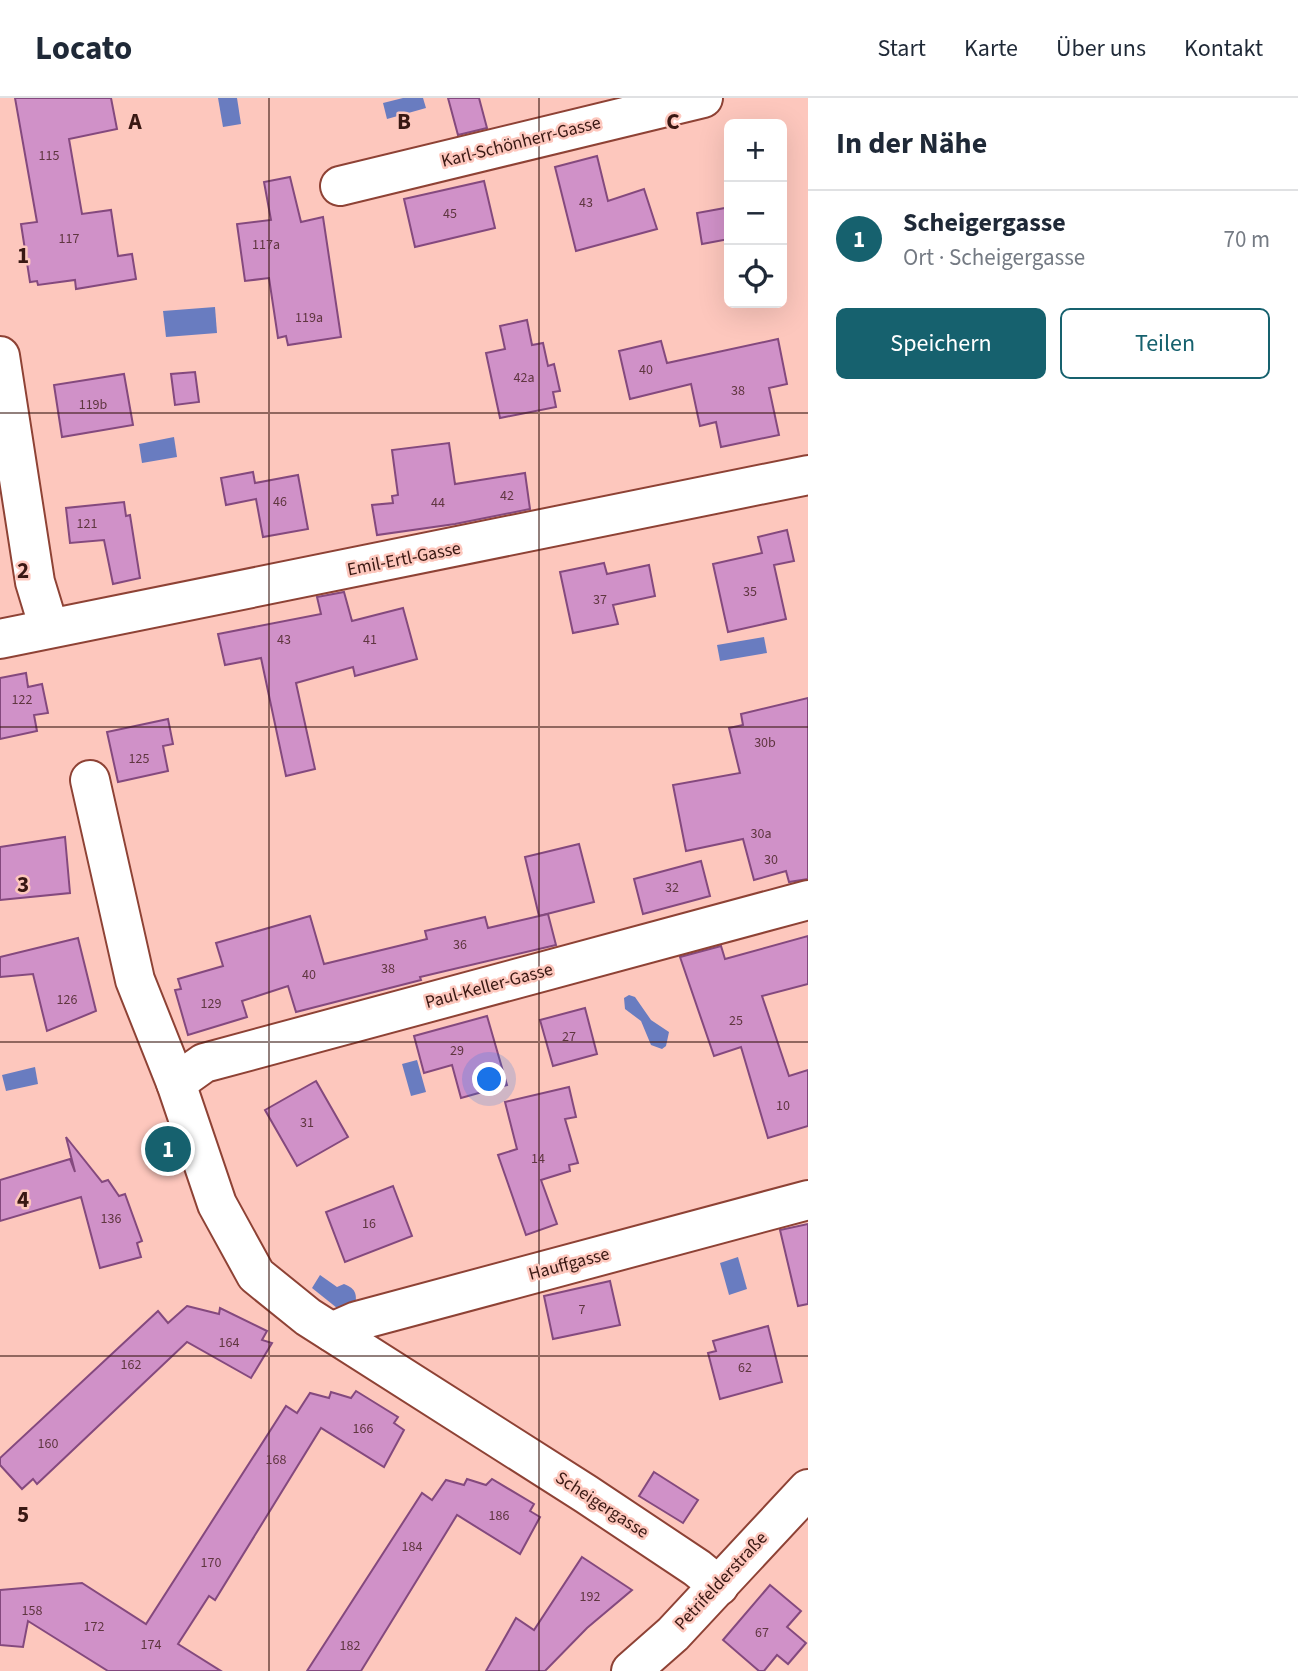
<!DOCTYPE html>
<html lang="de">
<meta charset="utf-8">
<style>
:root{--surface:#fff;--page:#f6f6f7;--text:#1f2937;--muted:#747a83;--line:#e0e1e3;--accent:#16616e}
body{margin:0;font-family:"Source Sans 3",sans-serif;background:var(--page);color:var(--text)}
.controls{position:absolute;right:21px;top:21px;display:grid;overflow:hidden;border-radius:10px;box-shadow:0 7px 28px #0002}
.controls button{width:63px;height:63px;display:grid;place-items:center;padding:0;border:0;border-bottom:2px solid var(--line);background:var(--surface);color:var(--text);font:35px sans-serif}
.you{position:absolute;left:490px;top:982px;width:24px;height:24px;margin:-18px;border:5px solid #fff;border-radius:50%;background:#1a73e8;box-shadow:0 0 0 10px #1a73e833}
.badge{display:grid;place-items:center;width:46px;height:46px;border-radius:50%;background:var(--accent);color:#fff;font-size:23px;font-weight:700}
.pin{position:absolute;translate:-50% -50%;border:4px solid #fff;box-shadow:0 2px 7px #0006}
.list{margin:0;padding:0;list-style:none}
h2{display:flex;justify-content:space-between;align-items:center;height:91px;margin:0;padding:0 28px;font-size:30px}
h2 small{font-size:23px;font-weight:400;color:var(--muted)}
.list li{display:grid;grid-template-columns:46px 1fr auto;gap:21px;align-items:center;box-sizing:border-box;height:98px;padding:0 28px;border-top:2px solid var(--line)}
.list b{display:block;font-size:26px;white-space:nowrap}
.list p{margin:0;font-size:23px;white-space:nowrap;color:var(--muted)}
.list em{font-size:23px;font-style:normal;color:var(--muted)}
.actions{display:flex;gap:14px;padding:21px 28px}
.actions a{flex:1;padding:16px 0;border:2px solid var(--accent);border-radius:10px;text-align:center;font-size:24px;color:var(--accent)}
.actions .main{background:var(--accent);color:#fff}
.icon{flex:none;width:38px;height:38px;fill:none;stroke:currentColor;stroke-width:2;stroke-linecap:round;stroke-linejoin:round}
.map{position:relative;flex:none;width:808px;height:1573px;overflow:hidden}
header{display:flex;align-items:center;gap:42px;box-sizing:border-box;height:98px;padding:0 35px;background:var(--surface);border-bottom:2px solid var(--line)}
header strong{font-size:33px}
nav{display:flex;gap:38px;margin-inline-start:auto;font-size:24px}
main{display:flex}
aside{flex:1;background:var(--surface)}
.map>svg:first-child{display:block}
.water{fill:#697cc0}
.building{fill:#d091c8;stroke:#84497e;stroke-width:2}
.lines{fill:none;stroke-linecap:round;stroke-linejoin:round}
.minor-casing{stroke:#8e4235;stroke-width:42}
.major-casing{stroke:#8e4235;stroke-width:42}
.minor{stroke:#fff;stroke-width:38}
.major{stroke:#fff;stroke-width:38}
.grid{fill:none;stroke:#391813;stroke-width:2;stroke-opacity:0.55}
.labels{text-anchor:middle;dominant-baseline:central;stroke-width:5;stroke-linejoin:round;paint-order:stroke}
.number-label{font-size:14px;fill:#5f3640}
.street-label{font-size:18px;fill:#391813;stroke:#fdc7bd}
.grid-label{font-size:23px;text-anchor:middle;font-weight:bold;fill:#391813;stroke:#fdc7bd;stroke-width:5;stroke-linejoin:round;paint-order:stroke}
</style>
<header>
<strong>Locato</strong>
<nav><a>Start</a><a>Karte</a><a>Über uns</a><a>Kontakt</a></nav>
</header>
<main>
<div class="map">
<svg width="808" height="1573" viewBox="0 0 808 1573">
<rect width="100%" height="100%" fill="#fdc7bd"/>
<g class="water">
<path d="M218,0h19l4,26 -18,3z"/>
<path d="M403,0h20l3,10 -39,11 -4,-16z"/>
<path d="M215,209l2,26 -51,4 -3,-26z"/>
<path d="M174,339l3,20 -35,6 -3,-19z"/>
<path d="M764,539l3,16 -47,8 -3,-16z"/>
<path d="M629,897l6,2 16,23 18,12 -3,14 -4,3 -11,-4 -10,-24 -16,-12 -1,-11z"/>
<path d="M417,962l9,32 -15,4 -9,-32z"/>
<path d="M35,969l3,17 -32,7 -4,-16z"/>
<path d="M738,1159l9,32 -18,6 -9,-32z"/>
<path d="M320,1177l17,12 7,-3c13,5 13,11 11,24l-7,4 -11,-4 -25,-20z"/>
</g>
<g class="building">
<path d="M15,0h96l6,31 -48,10 13,75 29,-4 7,46 14,-2 4,25 -60,10 -1,-9 -37,5 -1,-4 -7,1 -9,-58 16,-2z"/>
<path d="M448,0h31l8,30 -29,7z"/>
<path d="M597,58l11,45 36,-12 13,40 -81,22 -21,-84z"/>
<path d="M290,79l11,45 22,-5 18,120 -53,8 -2,-9 -8,2 -9,-60 -24,3 -8,-57 34,-4 -7,-38z"/>
<path d="M484,83l11,47 -80,19 -11,-48z"/>
<path d="M725,110l4,31 -27,5 -5,-31z"/>
<path d="M527,222l5,25 11,-2 5,23 6,-2 6,27 -7,1 3,15 -56,11 -14,-65 19,-4 -5,-23z"/>
<path d="M778,241l9,45 -18,4 10,47 -58,12 -5,-25 -16,4 -9,-42 -61,15 -11,-48 42,-10 6,22z"/>
<path d="M195,274l4,30 -24,3 -4,-31z"/>
<path d="M124,276l9,51 -71,12 -8,-52z"/>
<path d="M449,345l6,41 70,-11 5,36 -75,15 -78,11 -5,-30 21,-2 -1,-7 6,-1 -6,-45z"/>
<path d="M253,374l2,11 43,-8 10,54 -45,8 -7,-38 -30,6 -5,-27z"/>
<path d="M124,404l2,14 4,-1 10,63 -27,6 -9,-44 -34,3 -4,-35z"/>
<path d="M787,432l7,31 -20,4 12,54 -58,13 -15,-68 49,-11 -4,-16z"/>
<path d="M604,465l3,11 42,-9 6,31 -42,9 5,19 -45,9 -13,-61z"/>
<path d="M344,494l8,29 51,-13 14,51 -62,17 -2,-9 -57,16 19,86 -29,7 -25,-118 -36,7 -7,-31 103,-20 -4,-17z"/>
<path d="M26,575l2,14 14,-3 6,29 -14,2 3,16 -37,8v-61z"/>
<path d="M808,600v181l-19,3 -3,-11 -32,9 -11,-41 -57,12 -13,-66 67,-12 -11,-45 14,-3 -2,-11z"/>
<path d="M168,621l5,25 -10,2 5,25 -50,11 -11,-50z"/>
<path d="M65,739l5,56 -70,7v-53z"/>
<path d="M579,746l15,58 -55,14 -14,-59z"/>
<path d="M701,763l9,35 -67,18 -9,-35z"/>
<path d="M548,816l8,31 -136,32 1,3 -125,32 -8,-26 -46,15 5,16 -59,18 -13,-45 6,-1 -3,-10 45,-13 -7,-23 94,-27 14,48 103,-25 -2,-8 60,-14 3,11z"/>
<path d="M808,838v48l-46,12 27,80 19,-6v56l-40,12 -27,-91 -27,9 -34,-99 41,-11 4,13z"/>
<path d="M78,840l18,73 -49,20 -14,-57 -33,3v-20z"/>
<path d="M585,910l12,46 -44,12 -13,-46z"/>
<path d="M487,918l20,69 -46,13 -9,-33 -28,8 -10,-37z"/>
<path d="M316,983l32,56 -51,29 -32,-56z"/>
<path d="M569,989l7,30 -11,2 13,44 -9,2 1,6 -29,9 16,44 -31,11 -28,-80 19,-6 -12,-47z"/>
<path d="M66,1039l36,45 6,-2 11,16 6,-2 17,47 -5,2 4,14 -41,11 -19,-71 -81,24v-41l70,-21 5,13z"/>
<path d="M393,1088l19,50 -67,26 -19,-50z"/>
<path d="M808,1126v80l-10,2 -18,-76z"/>
<path d="M610,1183l10,44 -67,14 -9,-43z"/>
<path d="M187,1208l32,8 1,-6 47,23 -5,9 10,3 -21,35 -64,-36 -150,142 -4,-5 -11,10 -22,-24v-7l158,-147 10,12z"/>
<path d="M768,1228l14,56 -62,17 -12,-46 8,-2 -3,-10z"/>
<path d="M356,1293l42,26 -4,6 10,7 -20,37 -63,-39 -106,172 -6,-4 -31,48 43,27h-113l-80,-50 -5,26 -23,-2v-55l82,-7 64,41 140,-218 11,7 13,-20 19,5 2,-6 20,6z"/>
<path d="M654,1374l44,28 -15,23 -44,-27z"/>
<path d="M467,1381l19,6 6,-6 42,25 -4,7 10,6 -20,37 -63,-39 -96,156h-54l115,-178 10,7 14,-20 18,5z"/>
<path d="M582,1459l50,33 -45,38 -42,43h-59l30,-53 18,12z"/>
<path d="M770,1487l31,26 -14,16 19,16 -18,21 -11,-9 -13,16h-5l-36,-31z"/>
</g>
<g class="lines">
<g class="minor-casing">
<g id="minor">
<path d="M340,88l363,-88"/>
<path d="M0,258l35,226 14,46"/>
<path d="M0,541l808,-164"/>
<path d="M90,682l45,200 41,103 41,121 39,71 52,42 278,177 111,74 22,18"/>
<path d="M176,985l28,-20 604,-163"/>
<path d="M332,1234l25,-11 451,-121"/>
</g>
</g>
<g class="major-casing">
<path id="major" d="M631,1573l42,-37 135,-145"/>
</g>
<use href="#minor" class="minor"/>
<use href="#major" class="major"/>
</g>
<path class="grid" d="M269,0v1573M539,0v1573M0,315h808M0,629h808M0,944h808M0,1258h808"/>
<g class="labels">
<g class="number-label">
<text x="49" y="58">115</text>
<text x="586" y="105">43</text>
<text x="450" y="116">45</text>
<text x="69" y="141">117</text>
<text x="266" y="147">117a</text>
<text x="309" y="220">119a</text>
<text x="646" y="272">40</text>
<text x="524" y="280">42a</text>
<text x="738" y="293">38</text>
<text x="93" y="307">119b</text>
<text x="507" y="398">42</text>
<text x="280" y="404">46</text>
<text x="438" y="405">44</text>
<text x="87" y="426">121</text>
<text x="750" y="494">35</text>
<text x="600" y="502">37</text>
<text x="284" y="542">43</text>
<text x="370" y="542">41</text>
<text x="22" y="602">122</text>
<text x="765" y="645">30b</text>
<text x="139" y="661">125</text>
<text x="761" y="736">30a</text>
<text x="771" y="762">30</text>
<text x="672" y="790">32</text>
<text x="460" y="847">36</text>
<text x="388" y="871">38</text>
<text x="309" y="877">40</text>
<text x="67" y="902">126</text>
<text x="211" y="906">129</text>
<text x="736" y="923">25</text>
<text x="569" y="939">27</text>
<text x="457" y="953">29</text>
<text x="783" y="1008">10</text>
<text x="307" y="1025">31</text>
<text x="538" y="1061">14</text>
<text x="111" y="1121">136</text>
<text x="369" y="1126">16</text>
<text x="582" y="1212">7</text>
<text x="229" y="1245">164</text>
<text x="131" y="1267">162</text>
<text x="745" y="1270">62</text>
<text x="363" y="1331">166</text>
<text x="48" y="1346">160</text>
<text x="276" y="1362">168</text>
<text x="499" y="1418">186</text>
<text x="412" y="1449">184</text>
<text x="211" y="1465">170</text>
<text x="590" y="1499">192</text>
<text x="32" y="1513">158</text>
<text x="94" y="1529">172</text>
<text x="762" y="1535">67</text>
<text x="151" y="1547">174</text>
<text x="350" y="1548">182</text>
</g>
<g class="street-label">
<text transform="translate(521 44) rotate(-14)">Karl-Schönherr-Gasse</text>
<text transform="translate(404 461) rotate(-11)">Emil-Ertl-Gasse</text>
<text transform="translate(489 888) rotate(-15)">Paul-Keller-Gasse</text>
<text transform="translate(569 1166) rotate(-15)">Hauffgasse</text>
<text transform="translate(602 1407) rotate(33)">Scheigergasse</text>
<text transform="translate(721 1483) rotate(-47)">Petrifelderstraße</text>
</g>
</g>
<g class="grid-label">
<text x="135" y="31">A</text>
<text x="404" y="31">B</text>
<text x="673" y="31">C</text>
<text x="23" y="165">1</text>
<text x="23" y="480">2</text>
<text x="23" y="794">3</text>
<text x="23" y="1109">4</text>
<text x="23" y="1424">5</text>
</g>
</svg>
<div class="controls">
<button>+</button>
<button>−</button>
<button><svg class="icon" aria-label="locate" viewBox="0 0 24 24"><circle cx="12" cy="12" r="6"/><path d="M12 2v4M12 18v4M2 12h4M18 12h4"/></svg></button>
</div>
<div class="you"></div>
<div class="pin badge" style="left:168px;top:1051px">1</div>
</div>
<aside>
<h2>In der Nähe<small></small></h2>
<ul class="list">
<li><span class="badge">1</span><div><b>Scheigergasse</b><p>Ort · Scheigergasse</p></div><em>70 m</em></li>
</ul>
<div class="actions"><a class="main">Speichern</a><a>Teilen</a></div>
</aside>
</main>
